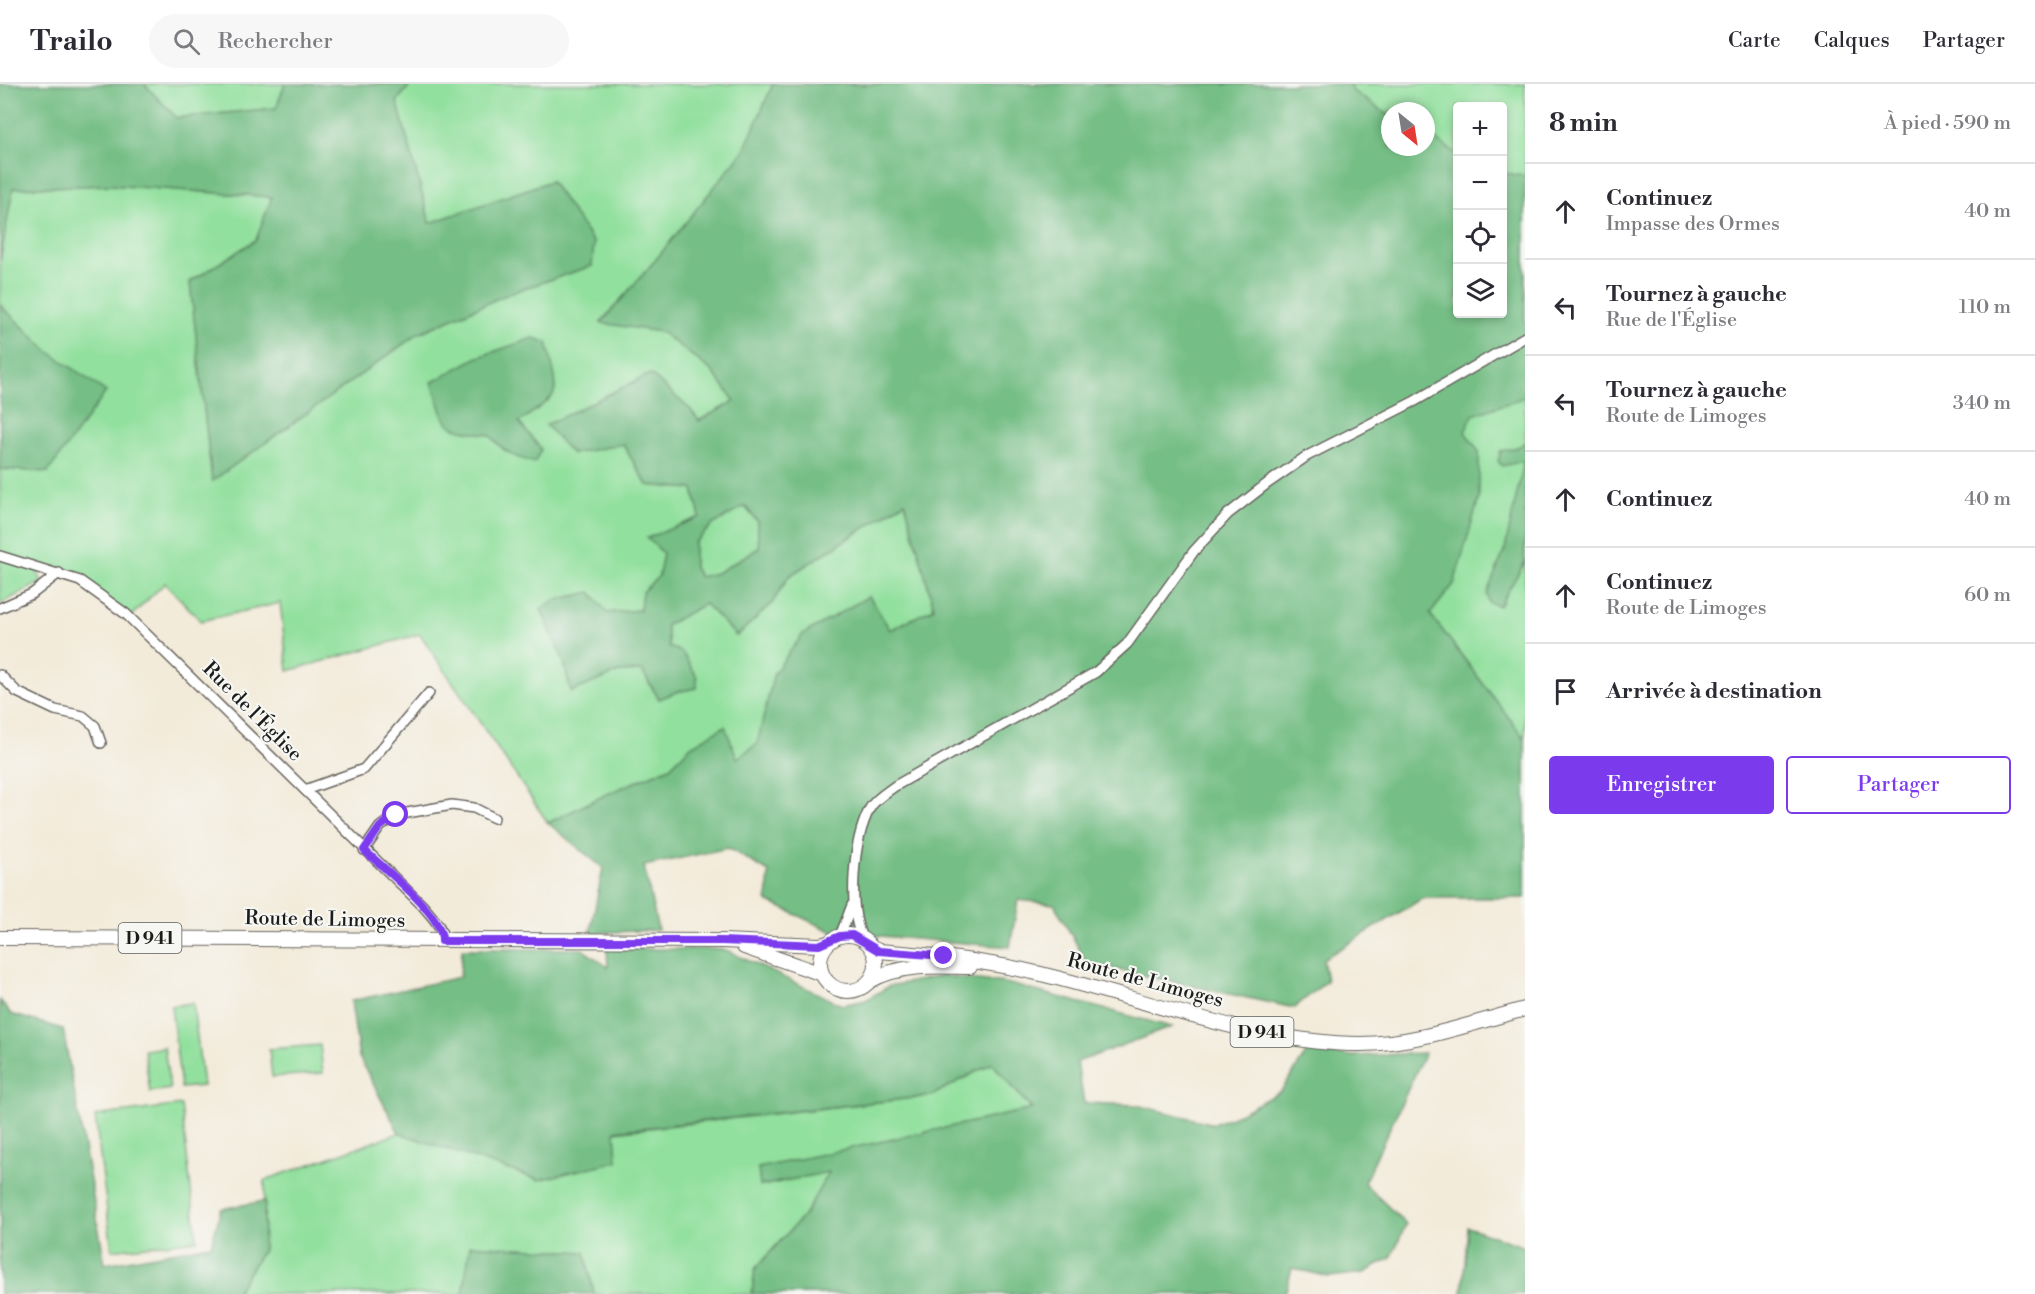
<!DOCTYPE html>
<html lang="fr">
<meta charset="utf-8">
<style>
:root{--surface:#fff;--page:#f7f7f7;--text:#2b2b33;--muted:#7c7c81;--line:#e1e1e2;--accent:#7c3aed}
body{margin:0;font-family:"Libre Bodoni",serif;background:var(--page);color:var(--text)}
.controls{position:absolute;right:18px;top:18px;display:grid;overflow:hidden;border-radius:6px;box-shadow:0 3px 9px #0003}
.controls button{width:54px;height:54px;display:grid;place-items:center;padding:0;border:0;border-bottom:2px solid var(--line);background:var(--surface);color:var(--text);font:30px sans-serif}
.compass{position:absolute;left:1381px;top:18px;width:54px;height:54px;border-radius:50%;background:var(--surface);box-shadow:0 3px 9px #0003;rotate:150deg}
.stop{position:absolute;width:18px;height:18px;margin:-14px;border:4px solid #7c3aed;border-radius:50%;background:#fff}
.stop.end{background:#7c3aed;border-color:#fff;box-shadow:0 2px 6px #0008}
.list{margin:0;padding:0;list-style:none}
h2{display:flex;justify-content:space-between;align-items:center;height:78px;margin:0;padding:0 24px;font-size:26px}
h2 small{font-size:20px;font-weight:400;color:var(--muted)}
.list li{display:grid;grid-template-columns:39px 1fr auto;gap:18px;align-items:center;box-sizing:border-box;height:96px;padding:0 24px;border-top:2px solid var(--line)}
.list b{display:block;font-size:22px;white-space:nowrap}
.list p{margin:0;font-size:20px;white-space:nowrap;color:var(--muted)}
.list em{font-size:20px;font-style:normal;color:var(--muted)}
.actions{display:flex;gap:12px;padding:18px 24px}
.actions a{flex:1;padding:14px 0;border:2px solid var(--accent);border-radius:6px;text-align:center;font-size:21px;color:var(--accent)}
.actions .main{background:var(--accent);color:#fff}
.icon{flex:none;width:33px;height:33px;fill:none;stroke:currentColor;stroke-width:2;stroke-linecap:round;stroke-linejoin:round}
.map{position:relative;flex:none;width:1525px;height:1210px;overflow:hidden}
header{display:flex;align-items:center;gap:36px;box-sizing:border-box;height:84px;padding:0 30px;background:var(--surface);border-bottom:2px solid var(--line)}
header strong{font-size:28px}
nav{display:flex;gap:33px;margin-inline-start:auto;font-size:21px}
.search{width:420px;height:54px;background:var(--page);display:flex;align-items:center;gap:15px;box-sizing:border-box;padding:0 21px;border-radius:33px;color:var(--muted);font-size:22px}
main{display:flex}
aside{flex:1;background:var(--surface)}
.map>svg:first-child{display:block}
.green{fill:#92e09e;stroke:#577e5d;stroke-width:1.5}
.forest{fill:#75be85;stroke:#486d50;stroke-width:1.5;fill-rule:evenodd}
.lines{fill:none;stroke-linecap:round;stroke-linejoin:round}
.street-casing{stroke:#67645e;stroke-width:12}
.primary-casing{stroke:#67645e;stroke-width:16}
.street{stroke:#fff;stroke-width:9}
.primary{stroke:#fff;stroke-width:14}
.route{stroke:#7c3aed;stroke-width:8}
.labels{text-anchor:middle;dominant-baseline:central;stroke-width:4.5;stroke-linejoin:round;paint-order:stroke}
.shield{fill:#f6f6f2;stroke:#5d5d5c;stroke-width:1.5}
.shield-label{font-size:18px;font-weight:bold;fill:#1c1c1c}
.street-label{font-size:20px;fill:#1c1c1c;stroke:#f6f6f2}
</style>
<header>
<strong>Trailo</strong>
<div class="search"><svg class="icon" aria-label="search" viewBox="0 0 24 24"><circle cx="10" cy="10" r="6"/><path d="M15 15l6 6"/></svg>Rechercher</div>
<nav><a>Carte</a><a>Calques</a><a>Partager</a></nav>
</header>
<main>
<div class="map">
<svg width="1525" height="1210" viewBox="0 0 1525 1210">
<rect width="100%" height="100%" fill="#f6f6f2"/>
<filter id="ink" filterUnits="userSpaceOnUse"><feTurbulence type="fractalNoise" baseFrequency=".0167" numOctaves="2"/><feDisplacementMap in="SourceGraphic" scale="12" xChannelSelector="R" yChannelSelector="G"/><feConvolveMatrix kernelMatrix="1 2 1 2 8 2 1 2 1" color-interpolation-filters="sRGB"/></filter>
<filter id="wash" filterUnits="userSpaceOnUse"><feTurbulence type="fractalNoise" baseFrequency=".008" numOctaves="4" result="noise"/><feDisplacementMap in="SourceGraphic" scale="24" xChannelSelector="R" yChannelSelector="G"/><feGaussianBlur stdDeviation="1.35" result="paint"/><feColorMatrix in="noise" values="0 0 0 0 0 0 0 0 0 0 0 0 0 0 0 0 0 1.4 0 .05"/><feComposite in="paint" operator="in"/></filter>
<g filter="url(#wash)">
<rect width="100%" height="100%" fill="#f3ebda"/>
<g class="green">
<path d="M144,0h141l1,1 -10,23 -100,10z"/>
<path d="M411,0h362l-28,66 -87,107 -57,65 60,10 51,39 23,30 -37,20 -7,-11 -119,44 51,-10 24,41 46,4 7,28 -52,21 15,15 -4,23 -17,16 -2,18 -33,3 -52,-13 -14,9 23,53 7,30 48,-20 23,-1 17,28 17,-7 21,-4 -28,-41 -3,-22 39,-22 31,33 36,-33 17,-27 116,-74 29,106 -44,22 -21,-34 -95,77 -16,71 -21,15 -13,-32 -33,19 -21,21 -63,27 -59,29 -128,-189 -132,37 -8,-68 -79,18 -36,-38 -35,34 -50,-36 -80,-25v-87l48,3 -1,-122 -47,-45v-44l12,-73 98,-3 162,12 -16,43 -66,42 22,199 207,-148 91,-40 82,-27 -41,-85 -121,42 -33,-122z"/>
<path d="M1349,0h176v92l-22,-3 -1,-67h-44l-1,48 -31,-21v-22h-36v5l-37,-25z"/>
<path d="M1525,289v366l-95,-125 24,-30 25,-132 -15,-20 18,-36z"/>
<path d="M744,422l13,15 2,27 -42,25 -17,4 -6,-9v-25l18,-18z"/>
<path d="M0,475l37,11 5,12 -42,22z"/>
<path d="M193,919l10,83 -22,2 -10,-82z"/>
<path d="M320,961l3,28 -51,4 -3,-28z"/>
<path d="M164,963l6,42 -20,3 -6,-42z"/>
<path d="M992,979l40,47 -274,58 3,18 69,-15 -25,43 -50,55 -3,25h-158l-9,-42 -122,42h-228l28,-44 2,-70 134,-47 140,47 76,-48 316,-36z"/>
<path d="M181,1021l16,135 -85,10 -17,-134z"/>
</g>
<g class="forest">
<path d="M0,0h144l33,34 99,-10 9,-24h126l-14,17 33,122 121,-42 43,62 -2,23 -82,27 -91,40 -207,148 -22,-199 66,-42 16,-43 -162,-12 -97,3 -13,73z"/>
<path d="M773,0h576l4,7 37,25v31h36v-14l31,21 1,160h44l1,-141 22,3v221l-52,18 -8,17 14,20v46l-25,86 -24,30 95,125v159h-102l-100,61 4,22 -33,27 -207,-45 -33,-59 -36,-4 -8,47 -177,-15 -66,-31 2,-29 -41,-24 -84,18 14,64 -68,3 13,-65 -55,-45 59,-29 63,-27 21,-21 34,-20 12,32 20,-14 17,-71 29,-39 66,-38 21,34 44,-22 -29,-106 -116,74 -17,27 -35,33 -32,-32 -39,21 3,22 13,5 15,25v11l-21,4 -17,7 -17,-28 -23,1 -48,20 -7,-30 -23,-53 14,-9 36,-8 16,21 33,-3 2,-18 17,-16 4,-23 -16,-15 53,-21 -7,-28 -46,-4 -24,-41 -51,10 -26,-29 104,-51 41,36 8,11 36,-20 -23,-30 -51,-39 -60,-9 57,-66 86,-107zM745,422l12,15 2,27 -42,25 -17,4 -6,-9v-25l18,-18z"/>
<path d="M0,221l47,45 59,42 -58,80 -48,-3z"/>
<path d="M533,254l14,4c12,55 18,48 -28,80l22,27 -6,13c-20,-3 -33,-11 -45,-27 -53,-8 -41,-7 -58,-53l44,-24z"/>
<path d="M1525,358v120l-26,44 -11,-4 -1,-9 18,-44 19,-88 -22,5 -4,-5 3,-10 17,-4z"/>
<path d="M462,865h120l26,18 -1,-18h117l118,56 24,-5 23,-14 53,-10 64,7 166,44 -95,35 7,41 52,2 78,19 27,-11 40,-22 26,-39 46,4 72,-3 -61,130 42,41 -15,34 -27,15 -35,4 -37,-9 -7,26h-533l3,-25 50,-55 24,-42 -69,14 -2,-18 274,-59 -40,-46 -61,33 -316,35 2,30 -78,19 -140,-47 -40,-76 -8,-56 109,-24z"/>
<path d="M0,916l11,14 52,15 42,235 106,-19 10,-36 44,-8 -2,49 -28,44h-235z"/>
<path d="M1468,1143l57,20v47h-63z"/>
<path d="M470,1161l115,7 9,42h-131z"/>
</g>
</g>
<g filter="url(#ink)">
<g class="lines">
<g class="street-casing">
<g id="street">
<path d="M0,472l80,25 46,33 297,292c9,11 20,21 20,35"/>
<path d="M0,524l32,-14 27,-21"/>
<path d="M0,591l17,17 38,18 28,6 12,10 6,17"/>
<path d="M305,706l59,-21 65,-76"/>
<path d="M364,766l16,-23 16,-12 56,-10 22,3 20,10"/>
<path d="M840,852l12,-31"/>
<path d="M863,856c-16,-33 -10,-100 7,-132 5,-9 17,-16 25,-22l201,-114 31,-28 67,-93 34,-37 40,-31 39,-27 108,-55 110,-64"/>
</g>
</g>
<g class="primary-casing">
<g id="primary">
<circle cx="848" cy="879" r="28"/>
<path d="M0,854l722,3 97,4 9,-2"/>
<path d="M744,863l78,27"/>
<path d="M872,864l7,3c55,4 108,10 162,23 100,24 217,70 319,70 56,0 112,-21 165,-35"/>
<path d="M870,897c28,-17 68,-15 100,-14"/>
</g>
</g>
<use href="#street" class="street"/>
<use href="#primary" class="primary"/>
</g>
</g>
<g class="lines" filter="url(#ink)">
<path class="route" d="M396,731l-16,12 -16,23c19,18 80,65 78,91h280l97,4 21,-9 12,-1 27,16 65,5"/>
</g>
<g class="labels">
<g class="shield">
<rect x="118.5" y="839" width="63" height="30" rx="4.5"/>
<rect x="1230.5" y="933" width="63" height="30" rx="4.5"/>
</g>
<g class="shield-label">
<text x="150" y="854">D 941</text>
<text x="1262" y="948">D 941</text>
</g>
<g class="street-label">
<text transform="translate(252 628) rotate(45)">Rue de l'Église</text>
<text transform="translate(325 836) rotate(1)">Route de Limoges</text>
<text transform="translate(1145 897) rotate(15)">Route de Limoges</text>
</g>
</g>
</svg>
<div class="controls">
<button>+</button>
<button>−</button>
<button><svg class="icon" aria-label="locate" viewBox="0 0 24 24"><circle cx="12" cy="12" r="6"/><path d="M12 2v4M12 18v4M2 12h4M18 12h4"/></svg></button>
<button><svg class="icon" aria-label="layers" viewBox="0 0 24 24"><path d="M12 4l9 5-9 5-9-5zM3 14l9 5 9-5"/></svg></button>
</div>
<svg class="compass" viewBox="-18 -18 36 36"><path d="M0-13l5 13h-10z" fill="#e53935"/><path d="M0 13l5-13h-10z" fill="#7c7c81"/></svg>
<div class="stop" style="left:396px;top:731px"></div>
<div class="stop end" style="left:944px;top:872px"></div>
</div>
<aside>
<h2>8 min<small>À pied · 590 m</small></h2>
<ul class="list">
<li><svg class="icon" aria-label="ahead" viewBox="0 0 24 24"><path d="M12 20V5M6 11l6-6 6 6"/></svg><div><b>Continuez</b><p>Impasse des Ormes</p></div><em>40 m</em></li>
<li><svg class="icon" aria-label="left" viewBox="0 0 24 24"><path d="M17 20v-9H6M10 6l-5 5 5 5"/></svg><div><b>Tournez à gauche</b><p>Rue de l'Église</p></div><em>110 m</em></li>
<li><svg class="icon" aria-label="left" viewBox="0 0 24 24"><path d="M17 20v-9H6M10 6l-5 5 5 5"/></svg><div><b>Tournez à gauche</b><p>Route de Limoges</p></div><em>340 m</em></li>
<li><svg class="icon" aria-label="ahead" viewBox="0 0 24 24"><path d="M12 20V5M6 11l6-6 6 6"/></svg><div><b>Continuez</b></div><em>40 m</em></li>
<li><svg class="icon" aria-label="ahead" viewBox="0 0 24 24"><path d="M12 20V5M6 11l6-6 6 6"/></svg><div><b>Continuez</b><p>Route de Limoges</p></div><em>60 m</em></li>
<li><svg class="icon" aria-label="arrive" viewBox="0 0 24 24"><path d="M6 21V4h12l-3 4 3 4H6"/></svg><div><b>Arrivée à destination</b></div></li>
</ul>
<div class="actions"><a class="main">Enregistrer</a><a>Partager</a></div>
</aside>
</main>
